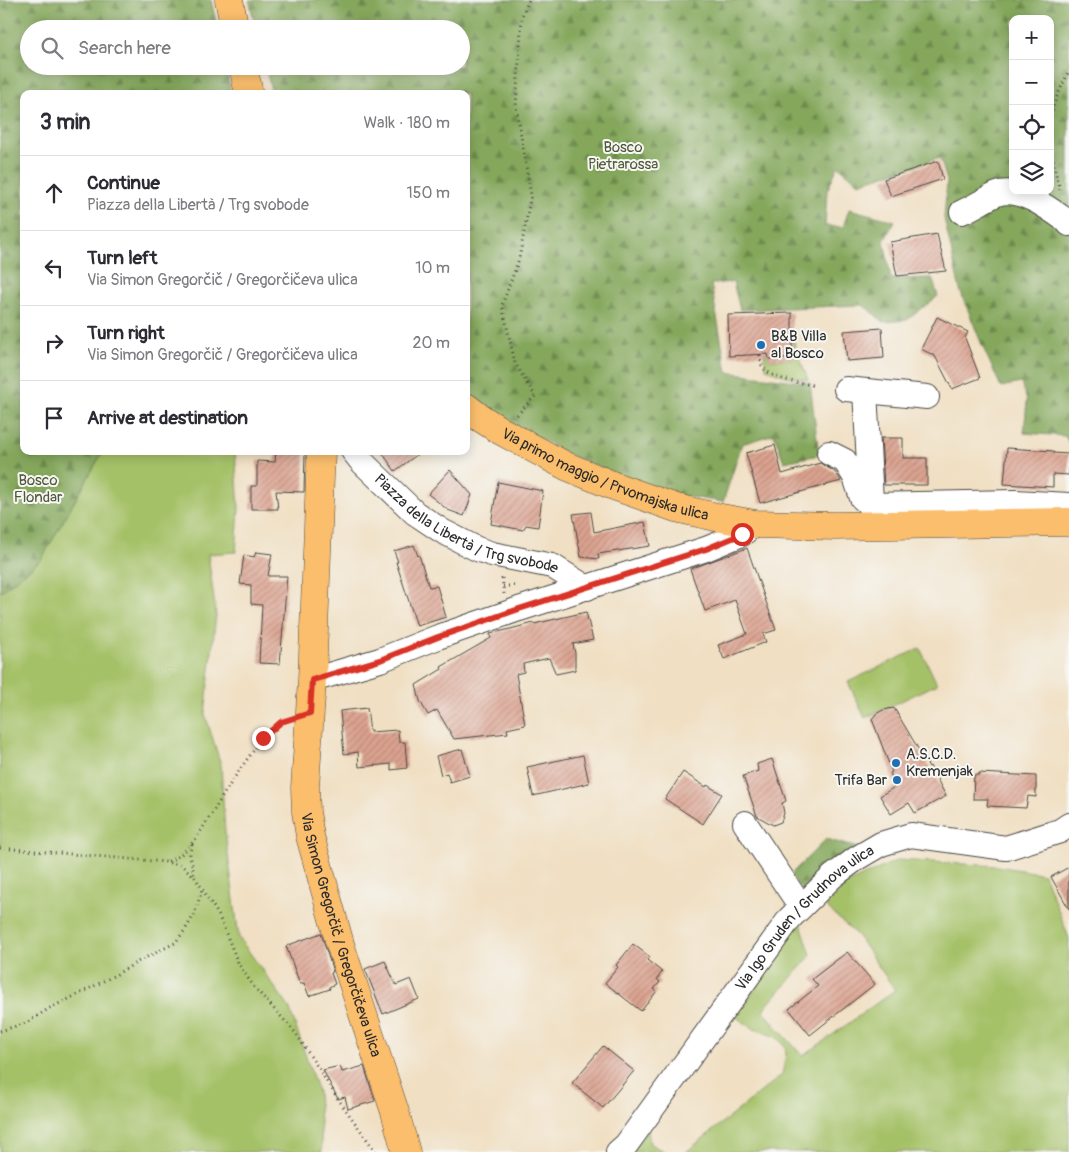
<!DOCTYPE html>
<meta charset="utf-8">
<style>
:root{--surface:#fff;--page:#f7f7f7;--text:#2b2b33;--muted:#7c7c81;--line:#e1e1e2}
body{margin:0;font-family:Pangolin,sans-serif;background:var(--page);color:var(--text)}
.controls{position:absolute;right:15px;top:15px;display:grid;overflow:hidden;border-radius:10px;box-shadow:0 2px 12px #0003}
.controls button{width:45px;height:45px;display:grid;place-items:center;padding:0;border:0;border-bottom:1px solid var(--line);background:var(--surface);color:var(--text);font:25px sans-serif}
.stop{position:absolute;width:15px;height:15px;margin:-11px;border:4px solid #d93025;border-radius:50%;background:#fff}
.stop.end{background:#d93025;border-color:#fff;box-shadow:0 1px 5px #0008}
.list{margin:0;padding:0;list-style:none}
h2{display:flex;justify-content:space-between;align-items:center;height:65px;margin:0;padding:0 20px;font-size:21px}
h2 small{font-size:16px;font-weight:400;color:var(--muted)}
.list li{display:grid;grid-template-columns:32px 1fr auto;gap:15px;align-items:center;box-sizing:border-box;height:75px;padding:0 20px;border-top:1px solid var(--line)}
.list b{display:block;font-size:19px;white-space:nowrap}
.list p{margin:0;font-size:16px;white-space:nowrap;color:var(--muted)}
.list em{font-size:16px;font-style:normal;color:var(--muted)}
.icon{flex:none;width:28px;height:28px;fill:none;stroke:currentColor;stroke-width:2;stroke-linecap:round;stroke-linejoin:round}
.map{position:relative;flex:none;width:1069px;height:1152px;overflow:hidden}
.search{position:absolute;background:var(--surface);box-shadow:0 2px 12px #0003;left:20px;top:20px;width:450px;height:55px;display:flex;align-items:center;gap:12px;box-sizing:border-box;padding:0 18px;border-radius:28px;color:var(--muted);font-size:19px}
.panel{position:absolute;background:var(--surface);box-shadow:0 2px 12px #0003;left:20px;top:90px;width:450px;height:365px;border-radius:10px}
.map>svg:first-child{display:block}
.green{fill:#a5c168;stroke:#68764a}
.forest{fill:url(#forest-firs);stroke:#586944;fill-rule:evenodd}
.building{fill:url(#building-hatch)}
.lines{fill:none;stroke-linecap:round;stroke-linejoin:round}
.minor-casing{stroke:#494642;stroke-width:26}
.major-casing{stroke:#494642;stroke-width:29}
.path{stroke:#494642;stroke-width:3;stroke-dasharray:1 4;stroke-linecap:butt}
.minor{stroke:#fff;stroke-width:24}
.major{stroke:#fabe6d;stroke-width:28}
.route{stroke:#d93025;stroke-width:6}
.poi-dot{fill:#1f6fb2;stroke:#f6f6f2;stroke-width:2}
.labels{text-anchor:middle;dominant-baseline:central;stroke-width:4;stroke-linejoin:round;paint-order:stroke}
.park-label{font-size:15px;fill:#50583d;stroke:#f6f6f2}
.poi-label{font-size:15px;fill:#2b2b2b;stroke:#f6f6f2;text-anchor:start}
.street-label{font-size:15px;fill:#2b2b2b;stroke:#f6f6f2}
</style>
<div class="map">
<svg width="1069" height="1152" viewBox="0 0 1069 1152">
<defs>
<pattern id="forest-firs" width="22" height="20" patternUnits="userSpaceOnUse" patternTransform="scale(1.25)"><rect width="22" height="20" fill="#84a75c"/><path d="M5 1l3.5 6h-7zM16 11l3.5 6h-7z" fill="#6c884c"/></pattern>
<pattern id="building-hatch" width="6" height="6" patternUnits="userSpaceOnUse" patternTransform="scale(1.25)"><rect width="6" height="6" fill="#dca390"/><path d="M-1 1l2-2M0 6l6-6M5 7l2-2" fill="none" stroke="#b38576"/></pattern>
</defs>
<rect width="100%" height="100%" fill="#f6f6f2"/>
<filter id="ink" filterUnits="userSpaceOnUse"><feTurbulence type="fractalNoise" baseFrequency=".02" numOctaves="2"/><feDisplacementMap in="SourceGraphic" scale="10" xChannelSelector="R" yChannelSelector="G"/><feConvolveMatrix kernelMatrix="1 2 1 2 8 2 1 2 1" color-interpolation-filters="sRGB"/></filter>
<filter id="wash" filterUnits="userSpaceOnUse"><feTurbulence type="fractalNoise" baseFrequency=".0096" numOctaves="4" result="noise"/><feDisplacementMap in="SourceGraphic" scale="20" xChannelSelector="R" yChannelSelector="G"/><feGaussianBlur stdDeviation="1.12" result="paint"/><feColorMatrix in="noise" values="0 0 0 0 0 0 0 0 0 0 0 0 0 0 0 0 0 1.4 0 .05"/><feComposite in="paint" operator="in"/></filter>
<g filter="url(#wash)">
<rect width="100%" height="100%" fill="#f0dfc2"/>
<g class="green">
<path d="M792,336l16,44c-16,-2 -27,-4 -42,-12l-2,-13 4,-1 1,5h23z"/>
<path d="M103,451h132l4,58 -3,43 -28,2 8,61 -11,99 16,51 4,67 14,106 50,69 29,85 4,60h-322v-560l41,-32z"/>
<path d="M920,648l17,36 -72,34 -17,-36z"/>
<path d="M898,860l99,6 47,8 25,64v214h-383l96,-77 4,-21 -1,-8 -9,-9 -22,-8 -18,-12 64,-96 11,34 -48,55 18,22 22,24 92,-66 -38,-55 -32,-29 19,-21z"/>
<path d="M648,1130l2,14 15,8h-34z"/>
</g>
<g class="forest">
<path d="M0,0h211l7,29h-189v37h197l5,28h-207v357h79l-62,109 -41,32z"/>
<path d="M249,0h820v443l-4,-7 -41,-3 3,-33 -6,-17 -20,4 -19,-42 -22,-55 -16,-72 3,-37 -7,-23 -81,25 -21,-17 -11,25 -2,35 18,1 6,-18 46,12 -11,19 7,39 41,-1 6,18 -31,24 -23,2 -21,-17 -123,5 -7,-28 -22,2 16,88 83,11 9,72 -35,7 -10,-28 -32,10 -19,58 -40,-6 -52,-17 -57,-22 -77,-42 -31,-23v-298h-194l-7,-28h196v-37h-205zM1013,19h37v172h-37z"/>
<path d="M826,839l32,9 -49,51 -19,-24z"/>
</g>
<g id="blocks">
<g class="building">
<path d="M938,161l5,18 -52,17 -7,-17z"/>
<path d="M937,234l9,37 -49,5 -7,-34z"/>
<path d="M792,313v46h-23l-1,-5 -39,2 -1,-41z"/>
<path d="M937,317l31,15 -3,6 15,40 -28,11 -17,-33 -14,-7z"/>
<path d="M882,328l2,30 -37,3 -3,-30z"/>
<path d="M881,438h22v20h24v27h-43z"/>
<path d="M775,445l7,29 38,-11 15,9 6,9 -81,22 -14,-50z"/>
<path d="M1007,448l46,3v2l16,1v21l-16,-1v13l-49,-3z"/>
<path d="M276,451h29l-1,41 -28,-1 2,18h-27v-23h6v-25l18,1z"/>
<path d="M381,451h41l-27,20z"/>
<path d="M450,470l22,25 -8,21 -16,-6 -20,-16z"/>
<path d="M498,482l45,9 -5,36 -12,-2 -3,5 -32,-6z"/>
<path d="M591,512l3,20 51,-10 5,24 -52,8 1,5 -18,-2 -8,-43z"/>
<path d="M414,545l4,11 1,-1 10,32 8,-1 9,31 -29,9 -21,-64h2l-4,-11z"/>
<path d="M747,548l29,82 -13,4 3,8 -42,17 -6,-14 29,-11 -12,-34 -30,11 -15,-42z"/>
<path d="M256,552l16,2 -4,22h19l-7,88 -21,-1 3,-58 -11,-1v-19l-11,-1 4,-29 10,2z"/>
<path d="M586,612l7,28 -20,4 2,9v17l-19,4 -7,-16 -26,6 1,8 -8,2 9,51 -18,4 1,4 -54,6 -17,-29 -9,5 -8,-14 -4,-16 26,-16 -1,-2 50,-29 -1,-4 44,-11v1z"/>
<path d="M367,708l3,24 28,-2 1,12h6l2,26 -16,2v-6l-32,3 -1,-15 -14,2 -4,-43z"/>
<path d="M894,708l35,59 1,-1 16,30 -31,17 -6,-10 -18,11 -11,-18 16,-10 -6,-13 2,-1 -20,-53 4,-5 7,-4z"/>
<path d="M462,749l8,27 -20,6 -3,-9 -6,2 -5,-19z"/>
<path d="M583,755l6,28 -56,13 -6,-29z"/>
<path d="M772,759l14,42 -4,2 2,10 -3,9 -8,3 -16,-9 -14,-40 15,-5 -1,-7z"/>
<path d="M683,772l23,15 1,-2 15,9 -19,30 -38,-25z"/>
<path d="M979,773l57,3v21l-8,-1 -2,12 -39,-2 1,-7h-15l1,-24h5z"/>
<path d="M1069,867v42l-18,-32z"/>
<path d="M321,933l12,39 -2,1 4,11 -6,3 1,2 -21,7 -5,-13 -4,1 -14,-38z"/>
<path d="M633,944l17,13 -3,3 15,12 -5,7 3,3 -6,7 3,2 -16,20 -36,-28 13,-16 -2,-2z"/>
<path d="M847,952l28,32 -65,51 -21,-26 29,-23 -6,-7z"/>
<path d="M385,961l11,24 15,-6 8,20 -36,15 -18,-45z"/>
<path d="M603,1046l31,25 -31,37 -31,-25z"/>
<path d="M340,1066l2,6 22,-6 11,35 -27,8 -3,-12 -7,2 -15,-29z"/>
</g>
</g>
</g>
<g filter="url(#ink)">
<use href="#blocks" fill-opacity="0" stroke="#494642" stroke-width="1"/>
<g class="lines">
<g class="minor-casing">
<g id="minor">
<path d="M962,212c12,-5 23,-13 35,-18 23,-8 53,15 71,28l1,2"/>
<path d="M846,389l81,8"/>
<path d="M865,391l6,110"/>
<path id="s1" d="M353,451l8,10 54,52 27,18 35,18 15,5 60,12 35,22"/>
<path d="M829,453l16,8 10,16 7,21 9,7 144,-3 54,3"/>
<path d="M312,680l68,-20 58,-23 81,-28 187,-60 36,-15 13,-10"/>
<path d="M745,823l56,84"/>
<path id="s2" d="M618,1152l8,-7 164,-227 43,-42 24,-18 24,-14 30,-9 95,13 54,-17 9,-6"/>
</g>
</g>
<g class="major-casing">
<g id="major">
<path d="M229,0l6,29"/>
<path d="M243,66l6,28"/>
<path id="s3" d="M466,407l13,10 22,14 65,35 48,20 62,22 40,9 39,7 80,2 234,-4"/>
<path id="s4" d="M321,451l-9,229 -7,108 1,24 4,24 30,108 55,168 11,40"/>
</g>
</g>
<g class="path">
<path d="M1060,190c-7,-28 -15,-58 -6,-86 4,-11 10,-22 15,-33"/>
<path d="M760,355c0,1 0,6 1,8 5,16 36,19 51,22"/>
<path d="M517,415l18,-19 -20,-33 -13,-58 17,-46 12,-64 -15,-89 6,-90 7,-16"/>
<path d="M502,578l2,16"/>
<path d="M503,586h13"/>
<path d="M192,844l-2,10 4,21"/>
<path d="M0,848l165,14 16,3 13,11 24,38 21,51 15,22 41,45 43,67 38,53"/>
<path d="M168,861c19,-6 29,-24 39,-40 17,-26 53,-91 81,-101"/>
<path d="M0,1031l26,-8 24,-15 29,-14 38,-20 22,-13 36,-18 10,-13 9,-15 8,-25"/>
</g>
<use href="#minor" class="minor"/>
<use href="#major" class="major"/>
</g>
</g>
<g class="lines" filter="url(#ink)">
<path class="route" d="M263,738l18,-16 29,-9 2,-33 68,-20 58,-23 81,-28 187,-60 36,-15"/>
</g>
<g class="poi-dot">
<circle cx="761" cy="345" r="5"/>
<circle cx="896" cy="763" r="5"/>
<circle cx="897" cy="780" r="5"/>
</g>
<g class="labels">
<g class="park-label">
<text x="623" y="147">Bosco<tspan x="623" dy="17">Pietrarossa</tspan></text>
<text x="38" y="480">Bosco<tspan x="38" dy="17">Flondar</tspan></text>
</g>
<g class="poi-label">
<text x="771" y="336">B&amp;B Villa<tspan x="771" dy="17">al Bosco</tspan></text>
<text x="906" y="754">A.S.C.D.<tspan x="906" dy="17">Kremenjak</tspan></text>
<text x="887" y="780" text-anchor="end">Trifa Bar</text>
</g>
<g class="street-label">
<text stroke="none"><textPath href="#s3" startOffset="156">Via primo maggio / Prvomajska ulica</textPath></text>
<text stroke="none"><textPath href="#s1" startOffset="139">Piazza della Libertà / Trg svobode</textPath></text>
<text stroke="none"><textPath href="#s2" startOffset="301">Via Igo Gruden / Grudnova ulica</textPath></text>
<text stroke="none"><textPath href="#s4" startOffset="489">Via Simon Gregorčič / Gregorčičeva ulica</textPath></text>
</g>
</g>
</svg>
<div class="controls">
<button>+</button>
<button>−</button>
<button><svg class="icon" aria-label="locate" viewBox="0 0 24 24"><circle cx="12" cy="12" r="6"/><path d="M12 2v4M12 18v4M2 12h4M18 12h4"/></svg></button>
<button><svg class="icon" aria-label="layers" viewBox="0 0 24 24"><path d="M12 4l9 5-9 5-9-5zM3 14l9 5 9-5"/></svg></button>
</div>
<div class="stop" style="left:742px;top:534px"></div>
<div class="stop end" style="left:263px;top:738px"></div>
<div class="search"><svg class="icon" aria-label="search" viewBox="0 0 24 24"><circle cx="10" cy="10" r="6"/><path d="M15 15l6 6"/></svg>Search here</div>
<section class="panel">
<h2>3 min<small>Walk · 180 m</small></h2>
<ul class="list">
<li><svg class="icon" aria-label="ahead" viewBox="0 0 24 24"><path d="M12 20V5M6 11l6-6 6 6"/></svg><div><b>Continue</b><p>Piazza della Libertà / Trg svobode</p></div><em>150 m</em></li>
<li><svg class="icon" aria-label="left" viewBox="0 0 24 24"><path d="M17 20v-9H6M10 6l-5 5 5 5"/></svg><div><b>Turn left</b><p>Via Simon Gregorčič / Gregorčičeva ulica</p></div><em>10 m</em></li>
<li><svg class="icon" aria-label="right" viewBox="0 0 24 24"><path d="M7 20v-9h11M14 6l5 5-5 5"/></svg><div><b>Turn right</b><p>Via Simon Gregorčič / Gregorčičeva ulica</p></div><em>20 m</em></li>
<li><svg class="icon" aria-label="arrive" viewBox="0 0 24 24"><path d="M6 21V4h12l-3 4 3 4H6"/></svg><div><b>Arrive at destination</b></div></li>
</ul>
</section>
</div>
